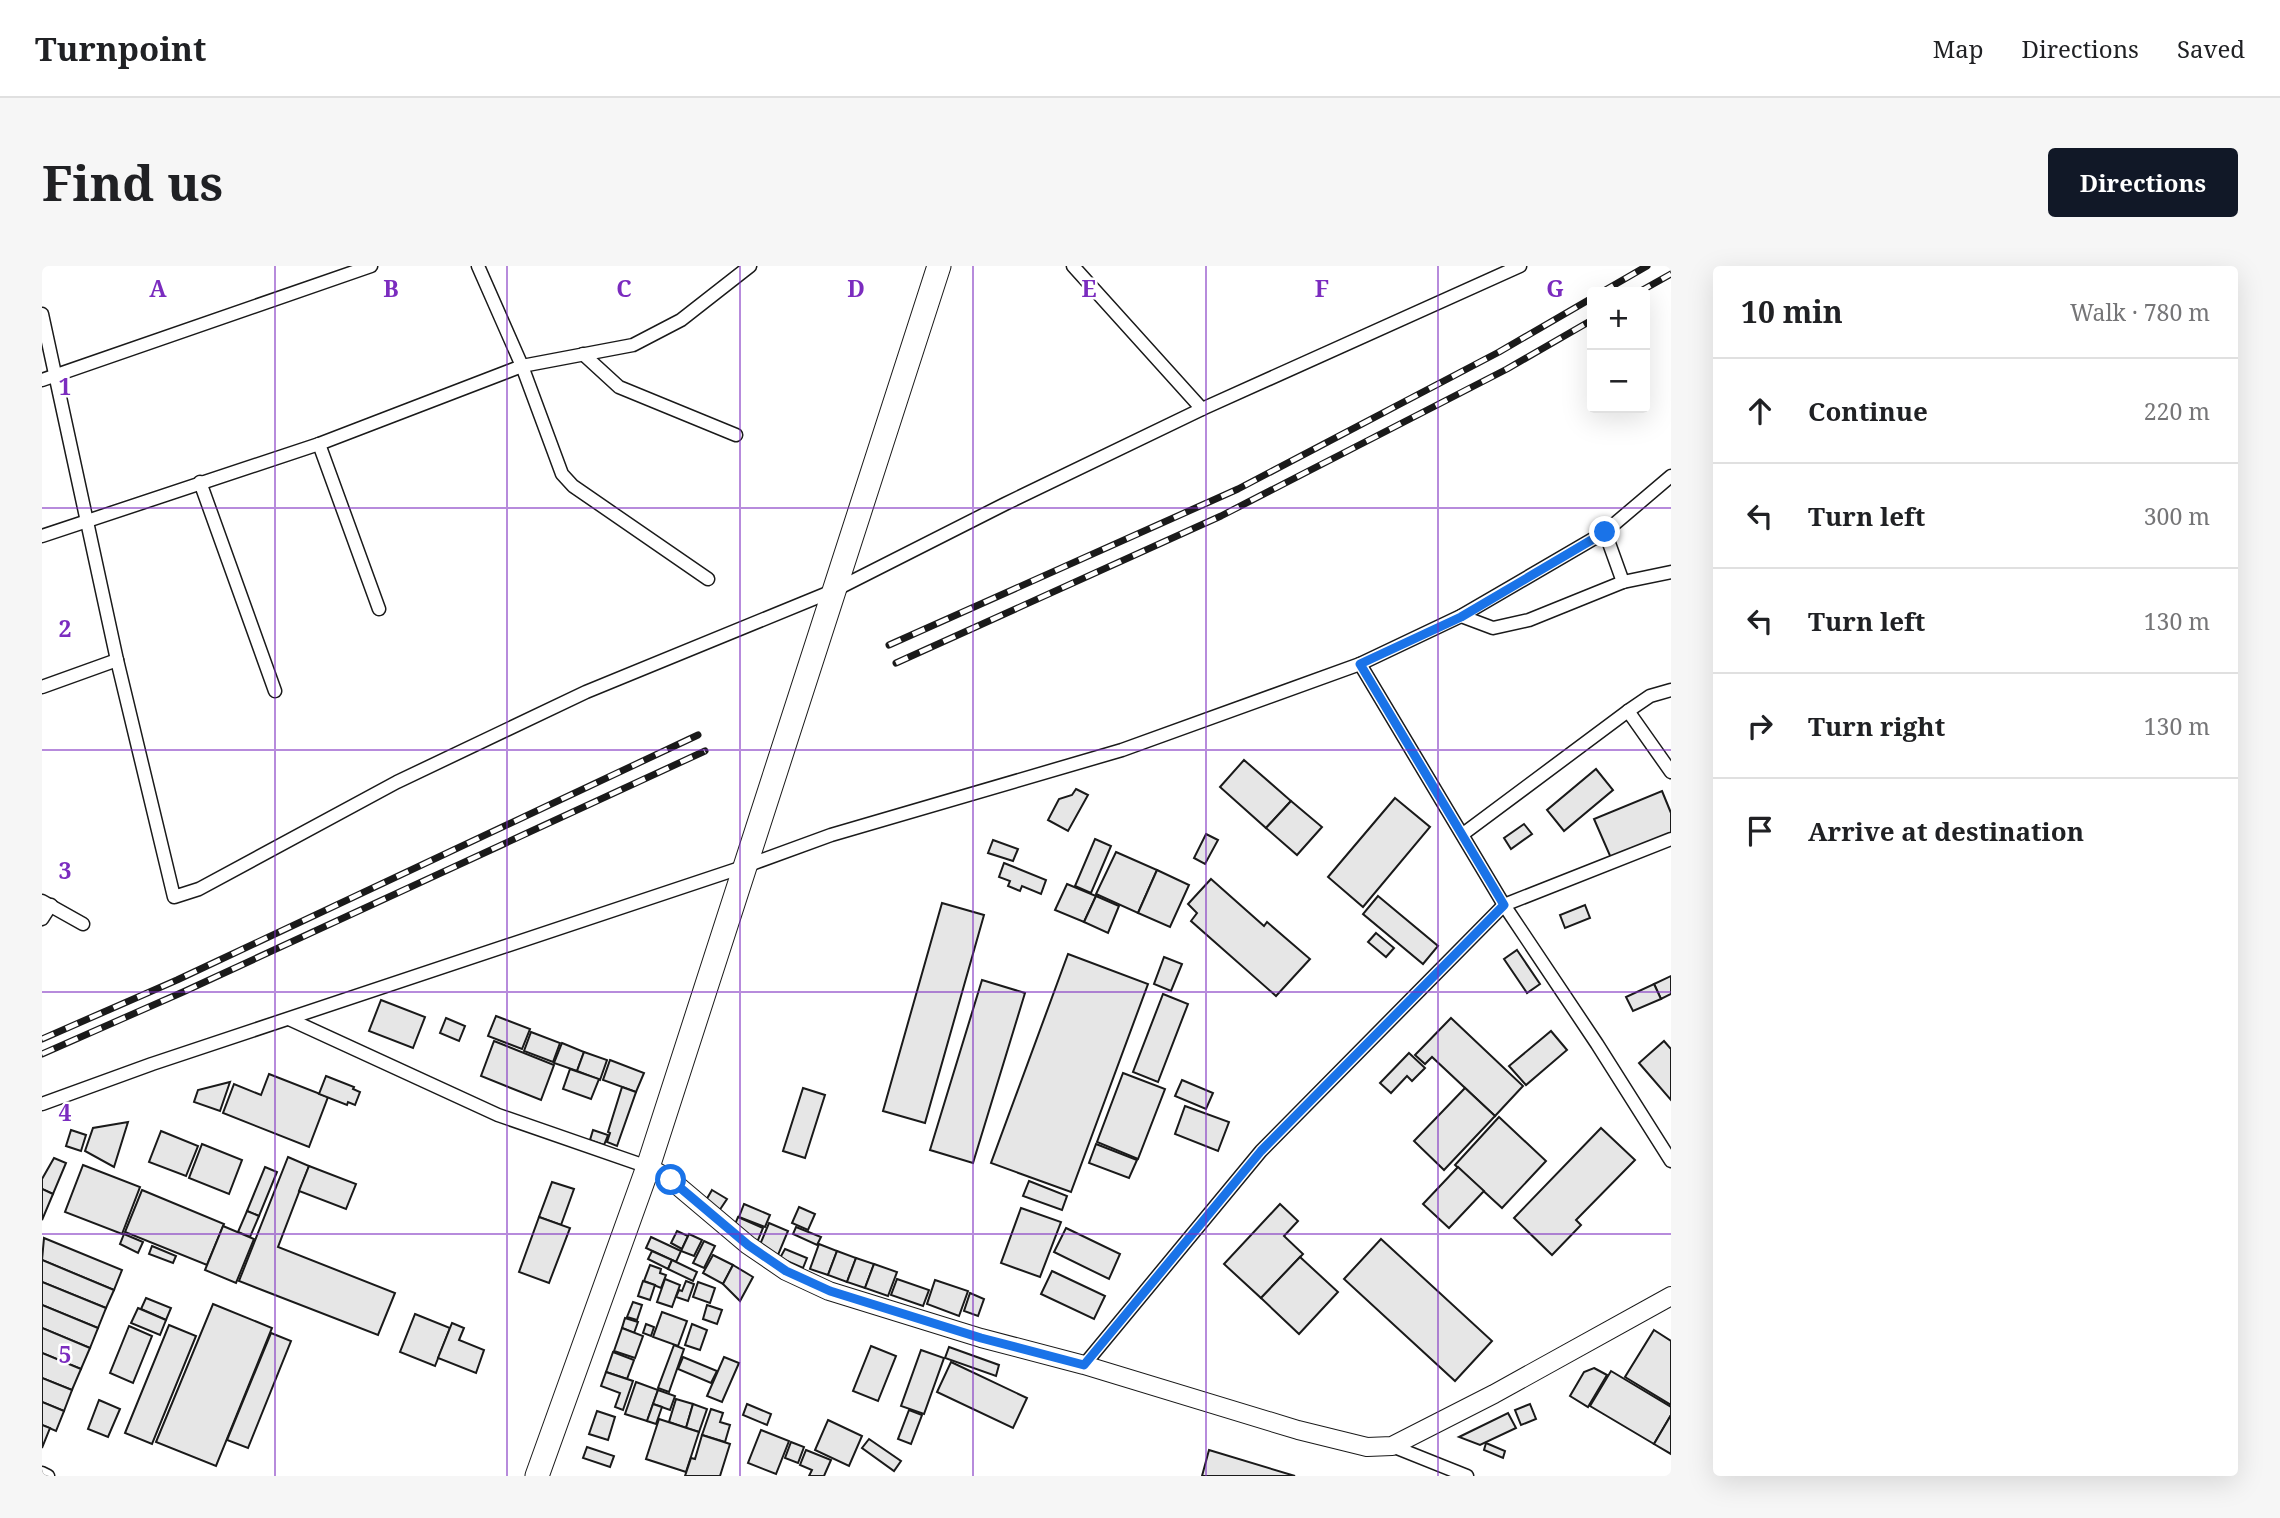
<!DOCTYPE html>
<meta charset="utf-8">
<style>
:root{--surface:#fff;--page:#f6f6f6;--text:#202124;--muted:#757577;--line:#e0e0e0;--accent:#111827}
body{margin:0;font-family:"Noto Serif",serif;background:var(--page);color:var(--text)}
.controls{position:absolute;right:21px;top:21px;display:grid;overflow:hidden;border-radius:7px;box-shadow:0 7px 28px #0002}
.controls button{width:63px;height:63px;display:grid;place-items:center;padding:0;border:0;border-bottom:2px solid var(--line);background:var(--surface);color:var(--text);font:35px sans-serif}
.stop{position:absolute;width:21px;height:21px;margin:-16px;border:5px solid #1a73e8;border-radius:50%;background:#fff}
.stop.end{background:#1a73e8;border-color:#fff;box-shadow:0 2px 7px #0008}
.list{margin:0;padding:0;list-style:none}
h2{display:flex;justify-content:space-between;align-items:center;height:91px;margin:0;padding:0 28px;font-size:30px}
h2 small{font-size:23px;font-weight:400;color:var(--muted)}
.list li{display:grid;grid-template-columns:46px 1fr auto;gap:21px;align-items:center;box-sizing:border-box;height:105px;padding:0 28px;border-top:2px solid var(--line)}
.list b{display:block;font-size:26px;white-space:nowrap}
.list em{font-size:23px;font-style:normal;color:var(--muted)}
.icon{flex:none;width:38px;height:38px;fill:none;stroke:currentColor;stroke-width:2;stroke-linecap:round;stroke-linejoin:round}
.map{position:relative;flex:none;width:1629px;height:1210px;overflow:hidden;border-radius:7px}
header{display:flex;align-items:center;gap:42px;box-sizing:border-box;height:98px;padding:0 35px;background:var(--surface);border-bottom:2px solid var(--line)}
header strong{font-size:33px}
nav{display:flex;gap:38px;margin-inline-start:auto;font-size:24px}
.intro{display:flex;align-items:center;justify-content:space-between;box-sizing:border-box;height:168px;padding:0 42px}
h1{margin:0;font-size:49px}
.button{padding:18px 32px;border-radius:7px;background:var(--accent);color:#fff;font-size:24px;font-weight:700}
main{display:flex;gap:42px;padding:0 42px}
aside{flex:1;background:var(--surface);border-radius:7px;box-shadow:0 7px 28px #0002}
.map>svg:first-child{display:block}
.building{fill:#e6e6e6;stroke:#1a1a1a;stroke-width:2}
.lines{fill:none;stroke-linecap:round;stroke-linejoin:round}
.street-casing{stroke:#1a1a1a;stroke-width:15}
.secondary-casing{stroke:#1a1a1a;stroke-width:20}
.highway-casing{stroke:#1a1a1a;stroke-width:25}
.street{stroke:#fff;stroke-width:12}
.secondary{stroke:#fff;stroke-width:18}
.highway{stroke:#fff;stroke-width:23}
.rail-casing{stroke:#1a1a1a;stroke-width:7}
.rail{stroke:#fff;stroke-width:4.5;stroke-dasharray:13;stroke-linecap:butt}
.route{stroke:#1a73e8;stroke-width:9}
.grid{fill:none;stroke:#7b2cbf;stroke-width:2;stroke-opacity:0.55}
.grid-label{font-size:23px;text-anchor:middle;font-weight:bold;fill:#7b2cbf;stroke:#fff;stroke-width:5;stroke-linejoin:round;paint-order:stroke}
</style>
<header>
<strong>Turnpoint</strong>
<nav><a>Map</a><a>Directions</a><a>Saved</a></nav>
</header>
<div class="intro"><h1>Find us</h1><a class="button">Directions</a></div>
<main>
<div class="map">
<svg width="1629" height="1210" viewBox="0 0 1629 1210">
<rect width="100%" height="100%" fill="#fff"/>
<g class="building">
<path d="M1202,494l47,41 -25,27 -46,-41z"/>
<path d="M1554,503l17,21 -49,41 -17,-21z"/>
<path d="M1034,523l12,6 -20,36 -20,-11 11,-21 13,-4z"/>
<path d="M1620,525l9,22v20l-60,25 -17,-39z"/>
<path d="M1353,532l35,29 -67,80 -35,-30z"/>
<path d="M1249,535l31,26 -25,28 -31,-27z"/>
<path d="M1482,558l8,10 -21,15 -7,-11z"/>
<path d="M1164,568l12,6 -13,24 -11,-6z"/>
<path d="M1053,573l16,7 -20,47 -16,-7z"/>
<path d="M951,574l25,9 -5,12 -25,-8z"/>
<path d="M1074,586l41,18 -19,43 -42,-19z"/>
<path d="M962,597l42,17 -5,14 -19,-8 -2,5 -12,-5 2,-5 -11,-4z"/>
<path d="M1115,604l32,15 -19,42 -32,-14z"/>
<path d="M1169,613l53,47 3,-4 43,37 -34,37 -85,-75 6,-8 -9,-9z"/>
<path d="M1025,618l29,12 -12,26 -29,-12z"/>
<path d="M1054,630l23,10 -11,27 -24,-11z"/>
<path d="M1336,630l60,50 -15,18 -60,-50z"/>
<path d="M900,637l42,12 -59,208 -42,-12z"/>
<path d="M1543,639l5,13 -25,10 -5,-13z"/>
<path d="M1334,667l18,15 -8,9 -18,-15z"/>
<path d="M1475,684l23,34 -13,9 -23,-34z"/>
<path d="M1026,688l80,30 -77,208 -80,-29z"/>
<path d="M1122,691l18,7 -11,27 -17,-7z"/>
<path d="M1629,710v18l-10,5 -7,-15z"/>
<path d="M940,714l43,13 -52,170 -43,-13z"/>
<path d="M1612,718l7,15 -28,12 -7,-14z"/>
<path d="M1121,728l25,10 -30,78 -25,-10z"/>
<path d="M339,734l44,17 -12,31 -44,-17z"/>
<path d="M454,750l34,13 -8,20 -34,-13z"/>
<path d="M404,752l19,8 -6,15 -19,-8z"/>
<path d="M1409,752l72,68 -28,30 -63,-59 -7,7 -10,-9z"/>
<path d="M1509,765l16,19 -41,35 -17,-19z"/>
<path d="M489,766l29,11 -7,19 -29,-11z"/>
<path d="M452,775l60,24 -13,35 -60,-24z"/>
<path d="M1622,775l7,8v51l-32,-37z"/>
<path d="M520,777l22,9 -7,19 -23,-8z"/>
<path d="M542,786l23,8 -7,20 -23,-9z"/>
<path d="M1367,787l16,15 -13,13 -5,-5 -16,17 -11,-10z"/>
<path d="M568,794l34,13 -8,19 -33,-12z"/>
<path d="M528,803l29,10 -8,20 -28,-10z"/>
<path d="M1081,807l42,16 -27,70 -41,-17z"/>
<path d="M227,808l59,23 -19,50 -86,-34 11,-29 27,11z"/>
<path d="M284,810l28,11 -1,2 7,3 -5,13 -7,-3 -1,3 -28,-11z"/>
<path d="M1140,814l31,13 -7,16 -31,-13z"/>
<path d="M188,816l-10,29 -26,-9 4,-12z"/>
<path d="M580,821l14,5 -19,54 -10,-4 3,-9 -2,-1z"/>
<path d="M761,822l22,7 -20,63 -22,-7z"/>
<path d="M1423,822l30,28 -51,54 -30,-29z"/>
<path d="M1143,840l44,16 -11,29 -43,-17z"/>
<path d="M1457,851l47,44 -44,47 -47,-43z"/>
<path d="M86,856l-14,45 -29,-16 8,-23z"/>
<path d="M1559,862l34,32 -59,60 5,5 -29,30 -38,-37z"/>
<path d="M29,864l15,5 -5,16 -15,-5z"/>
<path d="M551,864l15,5 -4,10 -14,-5z"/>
<path d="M119,865l37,15 -12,30 -37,-14z"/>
<path d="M160,878l40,16 -13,34 -40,-16z"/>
<path d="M1054,878l41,16 -8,18 -40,-15z"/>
<path d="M246,891l21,9 -31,81 117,46 -17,42 -139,-54z"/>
<path d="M12,892l12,5 -13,31 -11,-5v-10z"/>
<path d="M41,899l57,22 -18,47 -57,-22z"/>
<path d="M267,900l47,18 -10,25 -47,-18z"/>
<path d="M223,901l12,5 -18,44 -12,-5z"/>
<path d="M1416,901l26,24 -35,37 -26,-24z"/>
<path d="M987,915l38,15 -5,14 -39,-14z"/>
<path d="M510,916l22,7 -13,36 -22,-8z"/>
<path d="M0,923l11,5 -11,26z"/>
<path d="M100,924l82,34 -17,41 -82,-33z"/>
<path d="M670,924l15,9 -8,12 -14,-9z"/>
<path d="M702,938l26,11 -5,12 -26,-10z"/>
<path d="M1238,938l18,17 -14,15 19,18 -42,44 -37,-34z"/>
<path d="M757,941l16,7 -7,16 -16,-7z"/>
<path d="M979,942l40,14 -21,55 -39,-14z"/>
<path d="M205,945l12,5 -9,21 -12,-5z"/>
<path d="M497,951l31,11 -21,55 -30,-11z"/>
<path d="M696,951l25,11 -7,17 -23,-16z"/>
<path d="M727,957l19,8 -10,24 -19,-8z"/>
<path d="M181,960l31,13 -18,44 -31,-13z"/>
<path d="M754,961l25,10 -4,8 -24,-11z"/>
<path d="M1024,962l54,26 -11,25 -55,-27z"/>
<path d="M635,965l11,5 -6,13 -11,-6z"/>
<path d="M82,968l19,8 -5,11 -18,-9z"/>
<path d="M647,968l13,6 -8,16 -13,-5z"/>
<path d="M609,971l30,14 -5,11 -30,-14z"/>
<path d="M2,972l78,32 -8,20 -72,-30z"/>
<path d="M1339,973l111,102 -37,40 -111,-102z"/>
<path d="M662,975l11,5 -11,22 -11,-5z"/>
<path d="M777,978l18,7 -9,24 -18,-6z"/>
<path d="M110,980l24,10 -3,7 -24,-9z"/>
<path d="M743,983l22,9 -4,10 -23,-10z"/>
<path d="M610,985l20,9 -4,9 -20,-10z"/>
<path d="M795,985l19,7 -9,24 -19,-7z"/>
<path d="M671,989l20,10 -10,19 -20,-11z"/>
<path d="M1258,991l38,35 -39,42 -38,-36z"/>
<path d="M814,992l18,6 -9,24 -18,-6z"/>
<path d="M0,994l72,30 -8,18 -64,-26z"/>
<path d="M630,994l25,12 -4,9 -25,-12z"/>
<path d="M832,998l23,8 -9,24 -23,-8z"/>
<path d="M608,999l11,4 -1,4 6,2 -5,13 -17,-7z"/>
<path d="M691,999l20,12 -13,24 -17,-17z"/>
<path d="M1010,1005l53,25 -11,23 -53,-25z"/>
<path d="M623,1013l15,6 -8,22 -15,-5z"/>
<path d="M855,1013l32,11 -6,16 -32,-11z"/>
<path d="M893,1014l33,11 -9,25 -32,-12z"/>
<path d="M601,1015l12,4 -5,15 -12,-4z"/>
<path d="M644,1015l8,3 -6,17 -12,-4 3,-7 3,1z"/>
<path d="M0,1016l64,26 -8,20 -56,-23z"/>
<path d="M656,1016l17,6 -5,15 -17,-6z"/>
<path d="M928,1027l14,6 -6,17 -14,-5z"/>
<path d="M104,1032l25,10 -5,12 -25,-11z"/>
<path d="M591,1036l9,3 -5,15 -10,-3z"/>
<path d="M171,1038l59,24 -56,138 -60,-24z"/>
<path d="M0,1039l56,23 -8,20 -48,-20z"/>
<path d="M665,1039l15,5 -5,14 -14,-5z"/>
<path d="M96,1042l28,12 -6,15 -29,-12z"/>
<path d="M620,1046l25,9 -9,25 -25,-9z"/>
<path d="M373,1048l35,14 -15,38 -35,-14z"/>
<path d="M583,1052l13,4 -4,11 -12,-5z"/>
<path d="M410,1057l12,5 -5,12 25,10 -8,23 -38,-15z"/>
<path d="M604,1058l8,3 -3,9 -8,-3z"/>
<path d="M650,1058l15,6 -7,20 -15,-5z"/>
<path d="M127,1059l27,11 -44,108 -27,-11z"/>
<path d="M87,1060l23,10 -19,47 -23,-10z"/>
<path d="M0,1062l48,20 -9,21 -39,-16z"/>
<path d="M580,1062l21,8 -8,22 -21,-7z"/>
<path d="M1612,1064l17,11v64l-46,-28z"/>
<path d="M229,1067l20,8 -43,107 -21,-8z"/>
<path d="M632,1079l10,4 -15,43 -11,-4z"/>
<path d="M829,1080l25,10 -18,45 -25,-10z"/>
<path d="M907,1081l50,18 -3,11 -51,-18z"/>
<path d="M879,1084l23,8 -20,56 -23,-8z"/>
<path d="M571,1086l21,8 -7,19 -21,-7z"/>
<path d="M0,1087l39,16 -9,21 -30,-12z"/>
<path d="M641,1091l34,14 -6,12 -33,-14z"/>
<path d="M682,1091l15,6 -17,39 -15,-6z"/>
<path d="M909,1096l76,36 -14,30 -76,-36z"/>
<path d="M1552,1102l13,7 -19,32 -18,-11 14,-24z"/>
<path d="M1569,1105l60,36v8l-17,29 -64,-38z"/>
<path d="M564,1106l27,9 -10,29 -8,-3 5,-14 -19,-7z"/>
<path d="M0,1112l30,12 -8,21 -22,-9z"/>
<path d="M594,1116l22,8 -11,31 -22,-7z"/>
<path d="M616,1124l17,6 -5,14 -17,-6z"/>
<path d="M634,1133l17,5 -7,24 -17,-6z"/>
<path d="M57,1134l21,9 -12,28 -20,-8z"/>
<path d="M0,1136l22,9 -8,20 -14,-6z"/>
<path d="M611,1138l9,3 -6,17 -9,-3z"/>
<path d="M651,1138l14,5 -8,23 -13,-4z"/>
<path d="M705,1138l24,10 -4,11 -24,-10z"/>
<path d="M1488,1138l6,15 -15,6 -6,-15z"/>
<path d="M669,1143l12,4 -3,9 10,3 -5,17 -23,-7z"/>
<path d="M867,1144l13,5 -11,29 -13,-5z"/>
<path d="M555,1145l18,6 -7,23 -19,-6z"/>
<path d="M1466,1147l8,15 -36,17 -21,-8z"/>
<path d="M1629,1149v39l-17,-10z"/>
<path d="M617,1153l40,13 -13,40 -40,-13z"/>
<path d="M786,1154l34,16 -13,30 -34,-16z"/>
<path d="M0,1159l8,3 -8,20z"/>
<path d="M719,1164l28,11 -13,33 -28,-11z"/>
<path d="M660,1169l28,9 -10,32h-35l6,-18 4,1z"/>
<path d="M827,1173l32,22 -7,10 -32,-23z"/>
<path d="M749,1176l13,5 -6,16 -13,-5z"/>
<path d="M1444,1177l19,8 -2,7 -19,-8z"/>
<path d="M545,1181l27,9 -4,11 -27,-9z"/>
<path d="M764,1184l25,10 -7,16h-15l3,-6 -12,-5z"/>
<path d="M1167,1184l86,26h-93z"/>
</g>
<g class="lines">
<g class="street-casing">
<g id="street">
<path d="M436,0l44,100 40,108 11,12 135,93"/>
<path d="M1031,0l129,143"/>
<path d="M0,48l75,346 57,237 25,-8 198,-107 189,-90 249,-102 170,-86 197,-95 318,-143"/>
<path d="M541,88l36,33 117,48"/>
<path d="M0,114l329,-114"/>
<path d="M277,178l60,165"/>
<path d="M158,216l75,209"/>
<path d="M1563,266l18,50"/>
<path d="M0,270l277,-92 203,-78 111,-21 48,-25 69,-54"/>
<path d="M1419,350l32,12 36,-8 94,-38 48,-10"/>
<path d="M1318,398l144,241 93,139 74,117"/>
<path d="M0,421l75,-27"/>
<path d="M1586,445l43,61"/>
<path d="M1421,568l165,-123 22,-15 21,-6"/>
<path d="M0,635l41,23"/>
<path d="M0,653l9,-14"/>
<path d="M247,753l209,96 150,52"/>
<path d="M0,838l110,-40 594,-198 85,-31 291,-85 238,-86 101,-48 144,-84 66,-56"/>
<path d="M1042,1099l177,-214 243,-246 167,-66"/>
<path d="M1350,1180l75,30"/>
<path d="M0,1207l6,3"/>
</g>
</g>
<g class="secondary-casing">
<path id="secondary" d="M606,901l23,13 77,65 38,26 43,20 152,47 103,27 214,65 69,17 25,-1 102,-52 177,-98"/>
</g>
<g class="highway-casing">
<path id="highway" d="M495,1210l111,-309 291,-901"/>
</g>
<use href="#street" class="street"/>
<use href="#secondary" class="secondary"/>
<use href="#highway" class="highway"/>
<g class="rail-casing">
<g id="rail">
<path d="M1560,26l45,-26"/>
<path d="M1597,26l32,-18"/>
<path d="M847,379l349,-156 261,-137 93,-54"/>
<path d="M854,397l325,-147 286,-147 85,-49"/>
<path d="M0,773l135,-59 521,-245"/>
<path d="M0,788l141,-62 522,-241"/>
</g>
</g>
<use href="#rail" class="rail"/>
</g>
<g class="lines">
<path class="route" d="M629,914l77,65 38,26 44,20 151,47 103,27 177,-214 243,-246 -144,-241 101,-47 144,-85"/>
</g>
<path class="grid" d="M233,0v1210M465,0v1210M698,0v1210M931,0v1210M1164,0v1210M1396,0v1210M0,242h1629M0,484h1629M0,726h1629M0,968h1629"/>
<g class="grid-label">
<text x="116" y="31">A</text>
<text x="349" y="31">B</text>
<text x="582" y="31">C</text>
<text x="814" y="31">D</text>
<text x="1047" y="31">E</text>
<text x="1280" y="31">F</text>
<text x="1513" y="31">G</text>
<text x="23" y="129">1</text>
<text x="23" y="371">2</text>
<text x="23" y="613">3</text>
<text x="23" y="855">4</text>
<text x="23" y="1097">5</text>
</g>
</svg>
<div class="controls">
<button>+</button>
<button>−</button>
</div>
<div class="stop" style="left:629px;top:914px"></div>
<div class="stop end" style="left:1563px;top:266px"></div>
</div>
<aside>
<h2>10 min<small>Walk · 780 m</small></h2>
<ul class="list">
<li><svg class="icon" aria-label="ahead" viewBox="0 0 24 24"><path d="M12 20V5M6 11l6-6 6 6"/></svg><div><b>Continue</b></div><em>220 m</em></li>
<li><svg class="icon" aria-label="left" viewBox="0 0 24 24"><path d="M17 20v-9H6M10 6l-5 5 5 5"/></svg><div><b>Turn left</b></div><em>300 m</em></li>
<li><svg class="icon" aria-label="left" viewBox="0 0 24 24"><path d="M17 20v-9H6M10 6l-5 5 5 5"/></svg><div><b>Turn left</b></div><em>130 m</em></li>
<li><svg class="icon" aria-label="right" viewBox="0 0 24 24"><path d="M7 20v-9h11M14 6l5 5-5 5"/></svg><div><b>Turn right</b></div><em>130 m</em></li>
<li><svg class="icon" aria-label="arrive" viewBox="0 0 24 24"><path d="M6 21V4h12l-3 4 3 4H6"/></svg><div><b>Arrive at destination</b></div></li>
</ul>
</aside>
</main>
